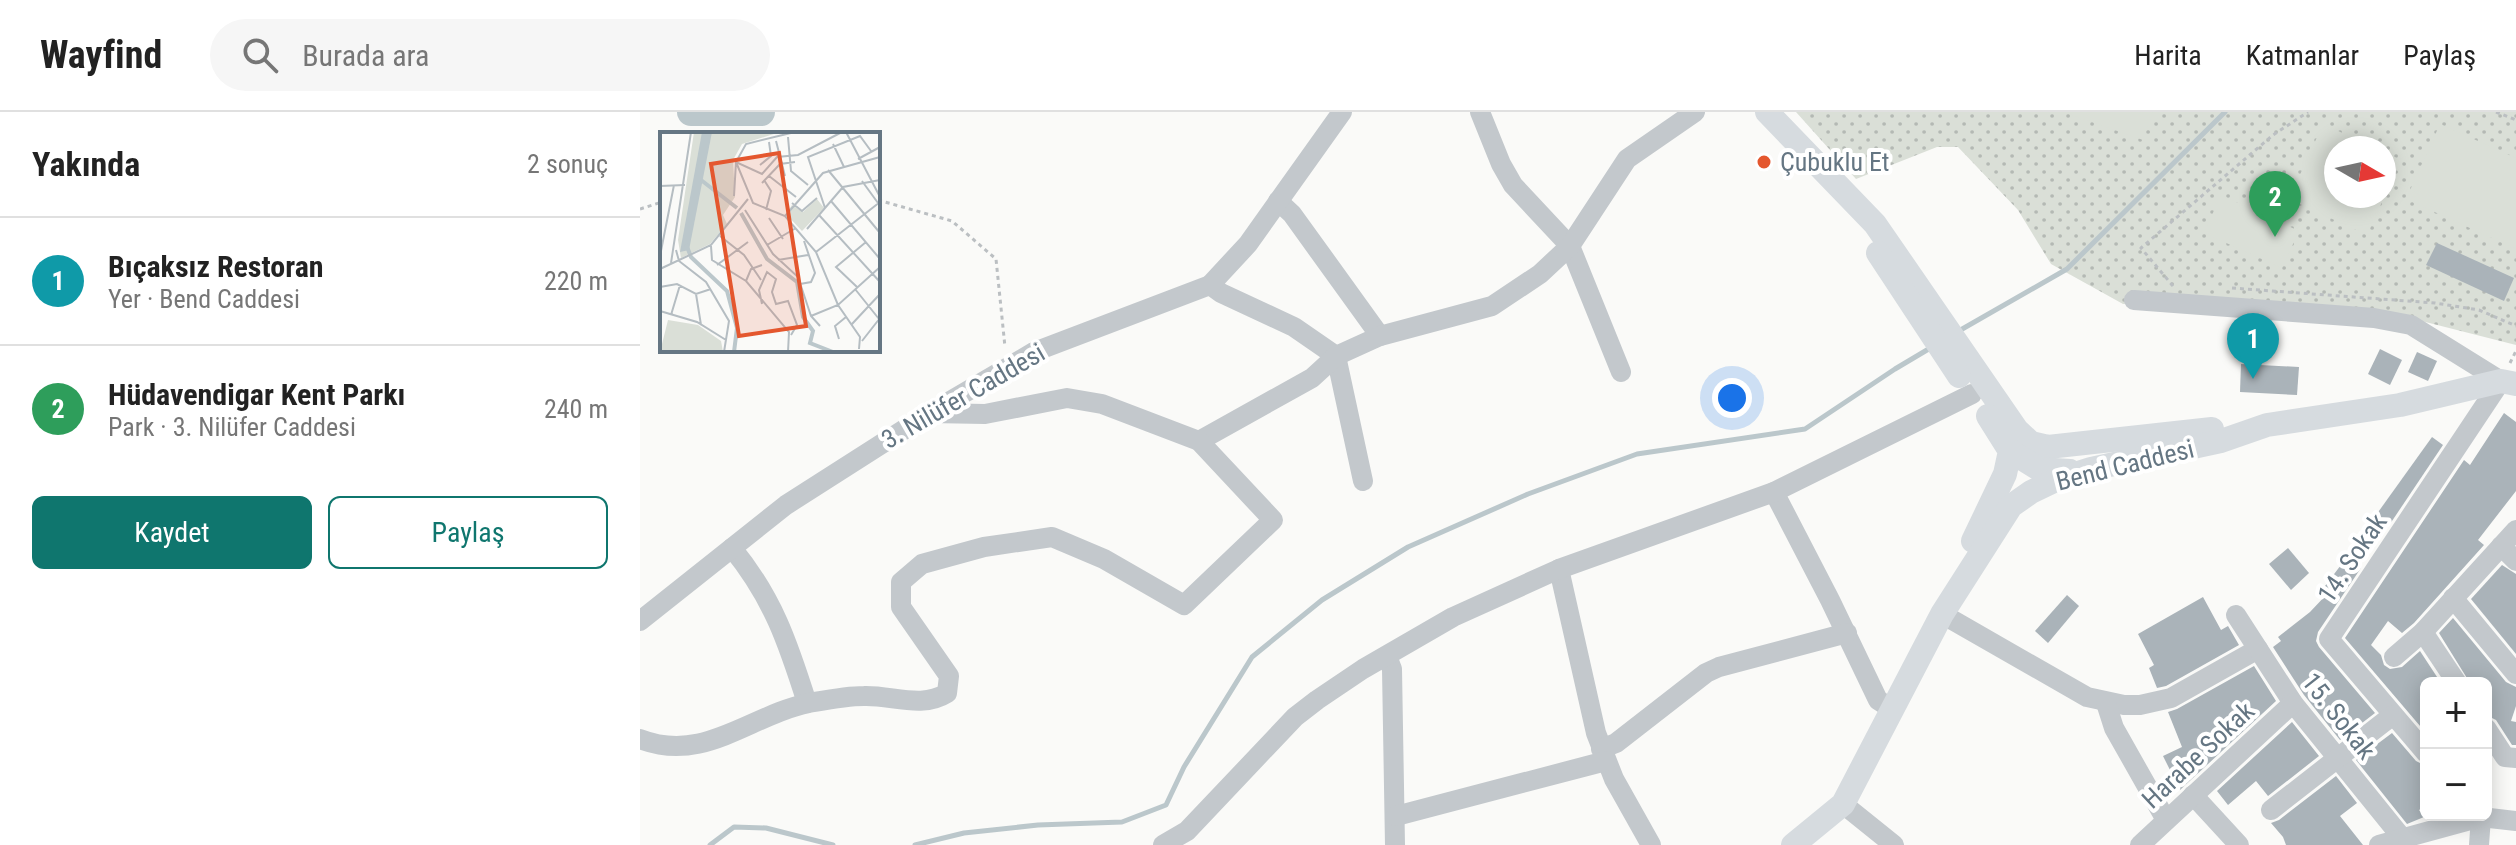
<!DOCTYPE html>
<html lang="tr">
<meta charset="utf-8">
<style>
:root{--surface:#fff;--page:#f6f6f6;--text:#222;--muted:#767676;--line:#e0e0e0;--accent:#0f766e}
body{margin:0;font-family:"Roboto Condensed",sans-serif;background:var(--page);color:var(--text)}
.controls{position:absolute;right:24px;bottom:24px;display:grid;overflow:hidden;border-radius:12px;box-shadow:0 4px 20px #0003}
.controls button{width:72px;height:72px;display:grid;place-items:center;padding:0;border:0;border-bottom:2px solid var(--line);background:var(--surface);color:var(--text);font:40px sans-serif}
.compass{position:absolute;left:1684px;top:24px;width:72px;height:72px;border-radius:50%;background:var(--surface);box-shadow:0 4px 20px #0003;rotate:99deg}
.you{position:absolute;left:1092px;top:286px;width:28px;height:28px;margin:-20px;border:6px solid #fff;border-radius:50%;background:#1a73e8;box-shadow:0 0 0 12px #1a73e833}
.badge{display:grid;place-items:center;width:52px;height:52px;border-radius:50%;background:var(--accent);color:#fff;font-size:26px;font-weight:700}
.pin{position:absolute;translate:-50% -66px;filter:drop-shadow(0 2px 4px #0008)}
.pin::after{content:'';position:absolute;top:42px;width:28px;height:24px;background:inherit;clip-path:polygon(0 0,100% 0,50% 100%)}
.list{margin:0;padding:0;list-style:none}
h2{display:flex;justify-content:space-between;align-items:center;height:104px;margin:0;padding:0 32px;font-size:34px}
h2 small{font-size:26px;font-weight:400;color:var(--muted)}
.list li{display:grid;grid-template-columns:52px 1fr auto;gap:24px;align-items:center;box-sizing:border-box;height:128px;padding:0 32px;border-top:2px solid var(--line)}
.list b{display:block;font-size:30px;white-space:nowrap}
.list p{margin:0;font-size:26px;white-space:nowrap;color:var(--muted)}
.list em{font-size:26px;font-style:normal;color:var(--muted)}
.actions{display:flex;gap:16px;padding:24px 32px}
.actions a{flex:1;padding:18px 0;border:2px solid var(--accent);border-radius:12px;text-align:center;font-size:28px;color:var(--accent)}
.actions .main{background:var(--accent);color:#fff}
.icon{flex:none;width:44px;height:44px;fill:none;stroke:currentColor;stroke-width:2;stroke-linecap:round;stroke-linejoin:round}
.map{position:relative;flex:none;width:1876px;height:733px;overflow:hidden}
header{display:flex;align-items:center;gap:48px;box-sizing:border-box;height:112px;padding:0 40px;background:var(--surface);border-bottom:2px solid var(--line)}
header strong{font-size:38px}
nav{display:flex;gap:44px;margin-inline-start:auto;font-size:28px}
.search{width:560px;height:72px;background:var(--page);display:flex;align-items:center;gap:20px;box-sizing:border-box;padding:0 28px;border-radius:44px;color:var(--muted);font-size:30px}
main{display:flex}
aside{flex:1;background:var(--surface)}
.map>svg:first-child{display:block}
.grass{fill:url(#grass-dots);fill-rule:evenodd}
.pitch{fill:#dadfd7}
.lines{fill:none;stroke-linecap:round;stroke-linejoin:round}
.stream{stroke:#bbc7cb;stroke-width:5}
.river{stroke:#bbc7cb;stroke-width:28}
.building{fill:#aab3b9}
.path{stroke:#bbbfc2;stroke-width:3;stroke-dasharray:4 4;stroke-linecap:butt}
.minor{stroke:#c3c8cc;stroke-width:20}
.major{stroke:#d6dbdf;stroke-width:24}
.poi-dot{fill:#e4572e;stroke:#fff;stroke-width:3}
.labels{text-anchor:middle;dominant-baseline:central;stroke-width:8;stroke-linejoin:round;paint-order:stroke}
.poi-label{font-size:26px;fill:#657683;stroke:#fff;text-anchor:start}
.street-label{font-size:26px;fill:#657683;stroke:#fff}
.inset-river{fill:none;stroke:#bbc7cb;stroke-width:4}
.inset-road{fill:none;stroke:#b5bdc2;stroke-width:2}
.view{fill:#e4572e;fill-opacity:0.15;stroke:#e4572e;stroke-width:4}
.inset-edge{fill:none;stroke:#657683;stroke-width:4}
</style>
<header>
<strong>Wayfind</strong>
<div class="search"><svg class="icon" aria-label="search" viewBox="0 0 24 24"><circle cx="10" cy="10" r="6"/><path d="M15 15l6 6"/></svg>Burada ara</div>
<nav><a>Harita</a><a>Katmanlar</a><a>Paylaş</a></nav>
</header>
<main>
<aside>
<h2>Yakında<small>2 sonuç</small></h2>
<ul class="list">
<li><span class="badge" style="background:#0f9aa8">1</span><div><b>Bıçaksız Restoran</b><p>Yer · Bend Caddesi</p></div><em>220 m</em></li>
<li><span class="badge" style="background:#2e9e5b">2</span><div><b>Hüdavendigar Kent Parkı</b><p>Park · 3. Nilüfer Caddesi</p></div><em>240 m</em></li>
</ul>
<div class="actions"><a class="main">Kaydet</a><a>Paylaş</a></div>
</aside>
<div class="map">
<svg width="1876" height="733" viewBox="0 0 1876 733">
<defs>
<pattern id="grass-dots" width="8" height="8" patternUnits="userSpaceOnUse" patternTransform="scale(2)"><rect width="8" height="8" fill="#dadfd7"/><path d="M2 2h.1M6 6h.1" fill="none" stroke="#b4b9b4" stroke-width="1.8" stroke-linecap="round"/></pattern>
</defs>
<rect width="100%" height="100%" fill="#fafaf8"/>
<path class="grass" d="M1156,0h720v233l-126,-32 -267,-9 -72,-40 -33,-54 -60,-63h-21l-81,32zM1696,36h48v48h-48z"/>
<g class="pitch">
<path d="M1424,0h89l-10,28z"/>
<path d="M1683,12l52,24h-39v48h48v-44l17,8 -34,75 -78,-36z"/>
<path d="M1800,12l76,34v91l-110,-50z"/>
<path d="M1581,83l78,36 -17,37 -78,-35z"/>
</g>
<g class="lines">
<g class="stream">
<path d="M1317,220l110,-63 158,-157"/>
<path d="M70,733l24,-18 32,1 67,17"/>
<path d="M275,733l49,-12 74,-8 84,-3 44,-17 18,-38 68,-110 70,-57 86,-53 120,-53 109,-40 168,-25 90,-60 37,-22"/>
</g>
<path class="river" d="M51,0h70"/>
</g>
<g class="building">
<path d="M1797,131l77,35 -10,23 -78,-36z"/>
<path d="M1740,237l22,11 -12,25 -22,-11z"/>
<path d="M1777,240l20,9 -9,20 -20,-9z"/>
<path d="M1601,252l58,3 -2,28 -57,-3z"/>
<path d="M1864,301l12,9v69l-38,49 6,5 -70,78 -12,10 -14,-12 -17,24 10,10 3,10 6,4 12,-2 18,-16 21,32h-15v50l-81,-95 119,-178 6,5z"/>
<path d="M1792,325l11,8 -53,79 -17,20 -12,-8z"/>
<path d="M1648,436l21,25 -18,17 -22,-26z"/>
<path d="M1707,445l14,11 -43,64 -2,9 3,6 56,66 -35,27 -36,-45 -31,-48 8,-6 -3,-4 32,-25 17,-18 -5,-4z"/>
<path d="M1862,453l14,9v80l-45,-55z"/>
<path d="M1427,483l12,11 -31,37 -13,-12z"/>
<path d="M1563,485l18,33 7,-4 11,19 -73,41 -9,2 -8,-20 5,-3 -16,-31z"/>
<path d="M1813,506l53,64 10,5v19l-5,15 5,1v23h-4l-16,-25 -10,-5v-32h-16l-31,-50z"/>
<path d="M1614,554l22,35 -96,89 -17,-34 19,-9 -14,-35 9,-3z"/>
<path d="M1652,610l27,34 -51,40 -12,-15 -28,24 -11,-14z"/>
<path d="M1752,621l24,28 10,5v39l-7,5 5,7 -17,7 -51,-64z"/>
<path d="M1696,664l21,27 -17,13 23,29h-77l-3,-8 -12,-14 8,-3z"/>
</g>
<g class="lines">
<g class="path">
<path d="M1856,0l20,8"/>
<path d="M238,88l74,21 44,38 9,88"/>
<path d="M0,97l22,-7"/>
<path d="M1533,174l-32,-38 132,-113 35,-23"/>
<path d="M1592,176l203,15 44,7 37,16"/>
<path d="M1870,251l6,-12"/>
</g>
<g class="minor">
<path d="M840,0l21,52 12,21 57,61 51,126"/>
<path d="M638,89l14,13 88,122"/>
<path d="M570,173l11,8 73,34 42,29 27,125"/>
<path d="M1494,188l240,18 37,7 90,56 -172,258 97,114"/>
<path d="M559,329l113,-63 24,-22 44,-20 112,-30 48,-32 30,-28 57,-87 68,-47"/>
<path d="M1134,380l56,108 48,100 14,9"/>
<path d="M1861,434l15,15"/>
<path d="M92,436c41,50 56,95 75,155"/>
<path d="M919,457l37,164 18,46 37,66"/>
<path d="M1813,486l63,76"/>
<path d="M1302,502l145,83 37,8h16l31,-7 87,-49"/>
<path d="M1596,503l57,88 110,136v6"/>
<path d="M0,509l146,-116 144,-92 104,-61 176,-67 38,-41 94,-132"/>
<path d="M1783,520l34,51"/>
<path d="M747,544l5,13 3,176"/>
<path d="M1754,545l29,-25 93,-102"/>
<path d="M1466,591l8,25 52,92"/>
<path d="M1846,616l19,29 11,1"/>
<path d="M0,627c64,25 110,-24 169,-36 17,-3 37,-7 55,-7 28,-1 58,13 83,-3l2,-17 -48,-69v-25l21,-18 62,-17 68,-10 52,22 80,46 89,-85 -74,-79 -97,-37 -35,-6 -82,16 -55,-1"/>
<path d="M961,637l15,-6 90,-70 13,-6 128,-34"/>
<path d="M1553,683l46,50"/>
<path d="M1203,692l51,41"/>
<path d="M1631,698l122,-95"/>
<path d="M1838,703l3,2 -2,28"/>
<path d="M756,704l210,-55"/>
<path d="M523,733l24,-14 108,-114 22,-17 46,-31 90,-52 106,-48 215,-77 198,-98"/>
<path d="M1500,733l153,-142"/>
<path d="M1739,733l102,-28 35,4"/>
</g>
<g class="major">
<path d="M1127,0l108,112 142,206 14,13 17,4 164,-18"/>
<path d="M1238,141l81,123"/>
<path d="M1370,339l29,18 31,2"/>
<path d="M1333,429l32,-67 5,-23 -22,-35"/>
<path d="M1153,733l50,-41 99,-190 69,-108 20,-14 25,-12 35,-11 130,-28 46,-16 133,-20 101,-24 15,3"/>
</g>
</g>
<circle class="poi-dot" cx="1124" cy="50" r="8"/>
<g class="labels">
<g class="poi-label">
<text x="1140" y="50">Çubuklu Et</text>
</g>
<g class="street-label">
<text transform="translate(323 284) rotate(-30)">3. Nilüfer Caddesi</text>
<text transform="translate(1485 353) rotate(-14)">Bend Caddesi</text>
<text transform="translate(1712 446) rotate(-56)">14. Sokak</text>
<text transform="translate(1699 604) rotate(52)">15. Sokak</text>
<text transform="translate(1558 643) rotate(-43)">Harabe Sokak</text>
</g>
</g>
<g transform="translate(20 20)">
<rect width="220" height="220" fill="#fafaf8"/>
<path d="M34,0h86l-38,12 -9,16 2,37 -12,18 4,9 -17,20 -29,14 -3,-18zM157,67l7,9 -22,23 -16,-17 6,-9 11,7z" fill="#dadfd7"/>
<path d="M8,188l30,5 23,16 2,11h-63z" fill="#dadfd7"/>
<path d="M39 76a11 11 0 1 1 22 0a11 11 0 1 1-22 0Z" fill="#dadfd7"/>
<path d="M42,0h10l-23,118 -9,2z" fill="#bbc7cb"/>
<path class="inset-river" d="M41,48l36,28M81,81l26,46 30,23 6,35 10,14 -3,12 23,9M26,112l5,13 36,34 10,37 -3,24"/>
<path class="inset-road" d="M135,0l-49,12 -10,18 17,41 32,13 31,36 22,53 22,32 -1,12M186,0l34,65M128,5l3,34 17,14M116,9l9,35M173,12l11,23M198,27l22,-12M100,33l11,-9 -2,-14M168,38l52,63M109,44l27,21M104,48l7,11 -5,19M202,49l16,22M102,51l18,-19 15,-2M0,54l25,-1M74,64l2,-34 26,12 15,-17 21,-2 44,-23M171,69l49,58M132,71l10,8 15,-13M165,76l-17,-51 52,-21 11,15M85,78l28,44 25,23 13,39 9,10M159,83l61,67M125,84l38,-43 57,-16M109,86l14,21M147,97l36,-42 37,-7M60,104l24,19 17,25M107,113l29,-17M51,114l1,14 34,21 43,51 -1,20M16,118l3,11 27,21 23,39 -5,31M156,120l64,-50M0,124l14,-71M118,128l30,-5M11,131l20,-131M57,133l31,-23M0,137l51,-24 37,-46M86,149l5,-12 11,-4M140,152l11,-2 4,-9 -11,-32M0,155l17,-3 19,10 15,-5M197,155l-21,-20 30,-25M195,157l24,30M36,162l5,31M102,172l-3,-14 8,-18 9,7 -4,13 4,12 12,-3 9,24 -6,10M0,179l37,11 29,18M11,183l9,-30M151,184l27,-11 42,-38M0,186v26M192,192l28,-30M179,207l-4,-13 11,-9M202,209l18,-23"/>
<path class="view" d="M119,21l27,173 -67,10 -28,-172z"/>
<rect width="220" height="220" class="inset-edge"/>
</g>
</svg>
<div class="controls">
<button>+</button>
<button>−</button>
</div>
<svg class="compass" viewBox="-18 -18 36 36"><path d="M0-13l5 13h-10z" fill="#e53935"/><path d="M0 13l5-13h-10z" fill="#767676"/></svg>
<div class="you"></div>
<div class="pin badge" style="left:1613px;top:267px;background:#0f9aa8">1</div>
<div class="pin badge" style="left:1635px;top:125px;background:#2e9e5b">2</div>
</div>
</main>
